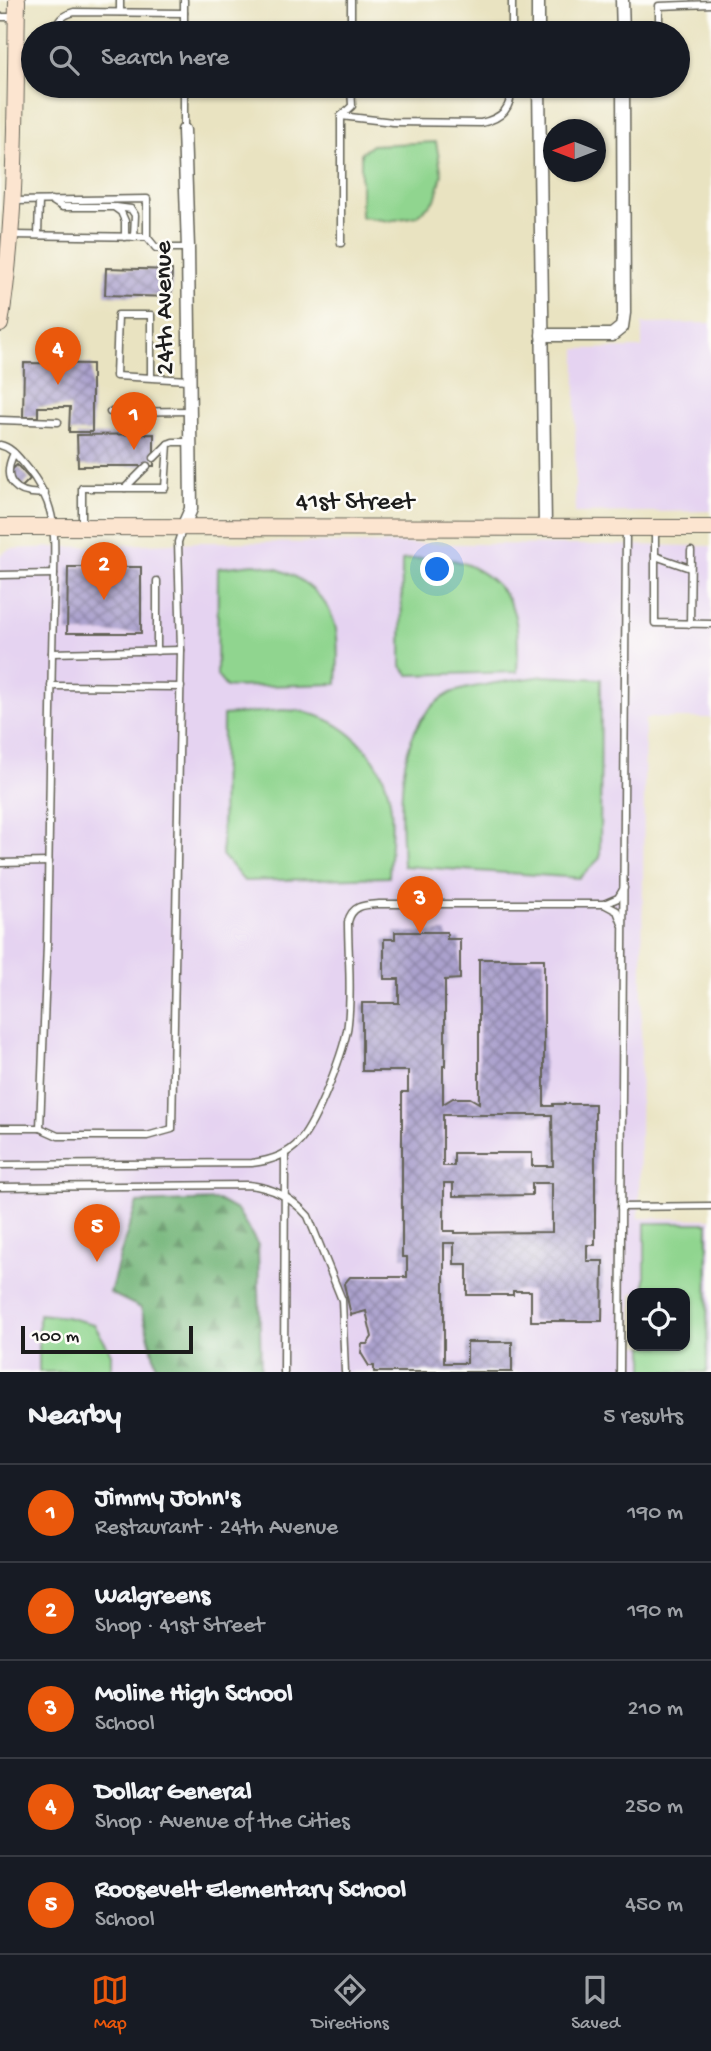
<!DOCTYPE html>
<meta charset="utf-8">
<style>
:root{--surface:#171b24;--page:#242831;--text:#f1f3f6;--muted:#9ea1a6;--line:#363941;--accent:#ea580c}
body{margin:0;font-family:"Gochi Hand",sans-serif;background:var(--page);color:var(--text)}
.controls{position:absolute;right:21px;bottom:21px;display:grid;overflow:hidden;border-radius:14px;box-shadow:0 2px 5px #0004}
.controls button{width:63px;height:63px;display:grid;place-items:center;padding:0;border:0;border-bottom:2px solid var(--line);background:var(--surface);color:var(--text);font:35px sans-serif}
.compass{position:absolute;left:543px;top:119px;width:63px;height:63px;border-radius:50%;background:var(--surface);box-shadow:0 2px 5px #0004;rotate:270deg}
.scale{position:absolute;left:21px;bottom:18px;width:172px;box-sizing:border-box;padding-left:7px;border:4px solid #1c1c1c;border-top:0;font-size:19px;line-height:24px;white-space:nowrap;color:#1c1c1c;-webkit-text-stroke:5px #fdfcf7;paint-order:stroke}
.you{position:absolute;left:438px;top:570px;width:24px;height:24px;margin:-18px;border:5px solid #fff;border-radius:50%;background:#1a73e8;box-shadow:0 0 0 10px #1a73e833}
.badge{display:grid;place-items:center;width:46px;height:46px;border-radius:50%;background:var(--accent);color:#fff;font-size:23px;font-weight:700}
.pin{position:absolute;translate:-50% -58px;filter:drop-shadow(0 2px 4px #0008)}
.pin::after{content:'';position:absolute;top:37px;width:24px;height:21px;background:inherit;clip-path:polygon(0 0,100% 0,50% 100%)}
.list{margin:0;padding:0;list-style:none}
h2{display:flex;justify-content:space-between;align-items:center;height:91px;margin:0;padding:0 28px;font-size:30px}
h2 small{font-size:23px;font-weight:400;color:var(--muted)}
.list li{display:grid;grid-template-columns:46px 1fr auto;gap:21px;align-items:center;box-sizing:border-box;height:98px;padding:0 28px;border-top:2px solid var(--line)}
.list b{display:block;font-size:26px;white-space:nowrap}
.list p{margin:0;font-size:23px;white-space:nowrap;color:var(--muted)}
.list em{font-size:23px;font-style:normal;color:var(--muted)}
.icon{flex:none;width:38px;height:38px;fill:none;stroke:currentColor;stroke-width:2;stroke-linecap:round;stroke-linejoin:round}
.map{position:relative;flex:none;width:711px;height:1372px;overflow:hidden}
.search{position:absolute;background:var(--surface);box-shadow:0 2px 5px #0004;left:21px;right:21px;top:21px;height:77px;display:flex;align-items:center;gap:18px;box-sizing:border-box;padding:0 24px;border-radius:38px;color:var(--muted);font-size:26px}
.sheet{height:581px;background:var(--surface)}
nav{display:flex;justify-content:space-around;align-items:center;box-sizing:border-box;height:98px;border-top:2px solid var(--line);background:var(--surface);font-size:19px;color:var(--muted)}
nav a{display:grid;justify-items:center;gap:4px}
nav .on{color:var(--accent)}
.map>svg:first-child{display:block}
.built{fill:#e5d3f1;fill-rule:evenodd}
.forest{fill:url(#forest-firs);stroke:#48694b;stroke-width:2}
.pitch{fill:#90d58f;stroke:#567856;stroke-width:2}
.building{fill:url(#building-cross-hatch);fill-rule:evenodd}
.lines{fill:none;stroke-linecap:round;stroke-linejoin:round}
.lane-casing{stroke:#646256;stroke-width:9}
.street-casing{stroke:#646256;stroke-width:15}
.secondary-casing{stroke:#646256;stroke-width:18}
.lane{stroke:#fff;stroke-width:6}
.street{stroke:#fff;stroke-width:12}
.secondary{stroke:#fce5d0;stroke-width:16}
.labels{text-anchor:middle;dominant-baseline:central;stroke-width:5;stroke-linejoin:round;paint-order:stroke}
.street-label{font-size:26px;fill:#1c1c1c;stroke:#fdfcf7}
</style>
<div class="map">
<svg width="711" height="1372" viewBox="0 0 711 1372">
<defs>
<pattern id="forest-firs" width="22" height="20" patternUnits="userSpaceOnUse" patternTransform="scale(1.75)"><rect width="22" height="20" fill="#74b67a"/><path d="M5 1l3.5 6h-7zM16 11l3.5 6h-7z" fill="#5e9363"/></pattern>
<pattern id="building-cross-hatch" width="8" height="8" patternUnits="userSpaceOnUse" patternTransform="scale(1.75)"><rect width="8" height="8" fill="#aca2ce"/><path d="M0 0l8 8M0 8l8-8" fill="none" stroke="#8b83a6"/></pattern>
</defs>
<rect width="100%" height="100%" fill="#fdfcf7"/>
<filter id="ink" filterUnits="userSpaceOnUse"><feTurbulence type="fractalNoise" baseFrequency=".0143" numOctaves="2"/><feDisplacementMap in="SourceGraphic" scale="14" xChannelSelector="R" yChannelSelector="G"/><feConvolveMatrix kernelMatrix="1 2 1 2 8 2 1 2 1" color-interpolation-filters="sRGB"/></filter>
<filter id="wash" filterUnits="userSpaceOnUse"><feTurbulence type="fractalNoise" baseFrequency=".00686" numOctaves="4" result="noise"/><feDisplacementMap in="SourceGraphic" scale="28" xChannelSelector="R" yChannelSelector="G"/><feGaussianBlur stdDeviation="1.57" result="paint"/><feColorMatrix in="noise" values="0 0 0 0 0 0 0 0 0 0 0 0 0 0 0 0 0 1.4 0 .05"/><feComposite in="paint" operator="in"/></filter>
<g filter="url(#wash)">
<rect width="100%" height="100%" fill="#e9e3c1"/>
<g class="built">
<path d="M711,323v188l-136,2 1,-164 66,-1v-24z"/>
<path d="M199,542l512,4v172h-66l-6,500 72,1v153h-711v-817l9,-6zM632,1293h53v53h-53z"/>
</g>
<path class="forest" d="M218,1200l20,11 20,34 3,126 -103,1 -17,-64 -31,-15 13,-48 14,-42z"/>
<g class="pitch">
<path d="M436,142l6,33 -7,25 -18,16 -28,5 -28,-4v-64l11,-8z"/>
<path d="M436,557c34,3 70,24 79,60 4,18 3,37 2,55l-108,3 -8,-9 1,-106z"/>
<path d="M254,564c36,4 74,27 82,65 3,18 2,37 1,55l-111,3 -9,-11 1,-108z"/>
<path d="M544,676l57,3 -1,179 -20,20 -177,-12c-2,-54 -11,-142 46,-172 4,-3 10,-3 15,-5 26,-6 53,-9 80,-13z"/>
<path d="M283,710c7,1 15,0 22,2 38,9 73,40 83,79 7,27 2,58 1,86l-145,4 -22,-26 1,-140z"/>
<path d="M645,1223h63l-1,149h-63v-26h41v-53h-40z"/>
<path d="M39,1314l27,3 28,7 17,29v19h-72z"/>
</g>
<g id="blocks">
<g class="building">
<path d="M106,268l66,2 -1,27 -66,-2z"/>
<path d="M24,363l68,1v68h-23l1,-25h-32v10h-15z"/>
<path d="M154,434v32h-76l-1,-31z"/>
<path d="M17,465l13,14 -9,9 -13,-15z"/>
<path d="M68,567h73v66h-74z"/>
<path d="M395,932h52v7h13v40l-15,1v86h-2v38l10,-6h17l9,5v-144h65v147h9v-2h42v141h-8v16h16l-1,60h-71v-30h-18v4h-46v-31h-13v-21h-10v120h23v-21h45v30h-138v-6h-5l-8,-13 1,-9h5l5,-7 -6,-26 -15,4 -7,-31 6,-7h57v-20h-5v-165h6v-21h-46v-68h37v-24h-15v-40h11zM443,1115h109l1,51h-21v-13h-78v13h-11zM444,1183h9v13l79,-1v-12h20v49l-97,1v-2h-11z"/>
</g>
</g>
</g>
<g filter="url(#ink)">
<use href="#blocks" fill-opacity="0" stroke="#646256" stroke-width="2"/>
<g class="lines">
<g class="lane-casing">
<g id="lane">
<path d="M184,0v33"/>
<path d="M351,0v33"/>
<path d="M120,12v-12"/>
<path d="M0,17h15"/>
<path d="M56,33c0,-13 7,-18 18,-21l110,1"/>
<path d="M512,33v-33"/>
<path d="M659,33v-27l52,-2"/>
<path d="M18,70h15"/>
<path d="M184,86v44"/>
<path d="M341,116l52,6 88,1c22,-5 30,-14 31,-37"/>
<path d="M51,200l11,7h52l7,5 4,9v16"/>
<path d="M14,201l133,-2v38l9,11h32"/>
<path d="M116,207l15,2 4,6 -1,22"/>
<path d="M12,235l135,2"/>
<path d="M38,235l1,-34"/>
<path d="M341,243v-127l11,-10 -1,-20"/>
<path d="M151,378v-63h-33l-2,61 73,4"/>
<path d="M110,412l80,-1"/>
<path d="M0,420l58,2"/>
<path d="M0,445c11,2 18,12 25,20 31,37 30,63 29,109l-54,1"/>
<path d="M14,453c-14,29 3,43 31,40"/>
<path d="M154,458l14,-14"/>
<path d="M125,488l22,-22"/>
<path d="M82,526v-38h83l3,-44 5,-2h17"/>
<path d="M655,528v95l56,1"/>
<path d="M655,556l35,12"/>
<path d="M54,574l-2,79 129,-3"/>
<path d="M690,624l1,-73"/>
<path d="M157,651v-70"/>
<path d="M51,686l130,1"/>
<path d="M0,863l49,-1"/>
<path d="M604,904l13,7 5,13"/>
<path d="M0,1128h40l7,-184 5,-291"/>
<path d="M40,1128l18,8h89l25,-7 9,-479 -3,-108 5,-15"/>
<path d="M0,1165l252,-2c17,-2 36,-8 48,-22 16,-18 46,-93 48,-118 4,-33 0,-68 0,-101 4,-17 16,-17 31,-18h225l14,-6 6,-10"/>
<path d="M0,1187l248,-2c24,2 44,13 60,31l34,84 3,72"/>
<path d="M621,1207l90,-1"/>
<path d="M284,1372l1,-219"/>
<path d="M620,1372l6,-843"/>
</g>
</g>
<g class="street-casing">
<g id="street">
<path d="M538,0v33"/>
<path d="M622,0l1,33"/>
<path d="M539,86l6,441"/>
<path d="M542,335h70l10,-8 2,-14 -1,-227"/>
<path d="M183,527l8,-18 -3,-261 -4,-118"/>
</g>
</g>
<g class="secondary-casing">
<g id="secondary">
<path d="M0,324c17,-107 15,-216 17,-324"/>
<path d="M0,527l711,1"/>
</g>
</g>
<use href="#lane" class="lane"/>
<use href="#street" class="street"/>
<use href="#secondary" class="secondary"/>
</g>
</g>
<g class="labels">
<g class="street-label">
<text transform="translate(166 308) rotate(-91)">24th Avenue</text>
<text x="355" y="503">41st Street</text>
</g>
</g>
</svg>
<div class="controls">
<button><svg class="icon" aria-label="locate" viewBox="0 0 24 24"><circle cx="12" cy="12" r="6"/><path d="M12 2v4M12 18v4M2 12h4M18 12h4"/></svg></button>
</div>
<svg class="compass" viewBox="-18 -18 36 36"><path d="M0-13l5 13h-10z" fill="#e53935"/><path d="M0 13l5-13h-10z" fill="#9ea1a6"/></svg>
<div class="scale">100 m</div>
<div class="you"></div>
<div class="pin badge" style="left:134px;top:450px">1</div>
<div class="pin badge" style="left:104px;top:600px">2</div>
<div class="pin badge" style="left:420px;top:934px">3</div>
<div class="pin badge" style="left:58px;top:385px">4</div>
<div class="pin badge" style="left:97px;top:1262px">5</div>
<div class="search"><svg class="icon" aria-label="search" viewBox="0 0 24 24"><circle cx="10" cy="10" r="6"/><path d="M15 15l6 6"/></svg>Search here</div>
</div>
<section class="sheet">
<h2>Nearby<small>5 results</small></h2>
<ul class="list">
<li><span class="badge">1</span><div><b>Jimmy John's</b><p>Restaurant · 24th Avenue</p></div><em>190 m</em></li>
<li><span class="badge">2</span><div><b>Walgreens</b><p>Shop · 41st Street</p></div><em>190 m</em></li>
<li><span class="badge">3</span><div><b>Moline High School</b><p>School</p></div><em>210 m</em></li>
<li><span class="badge">4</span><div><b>Dollar General</b><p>Shop · Avenue of the Cities</p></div><em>250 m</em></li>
<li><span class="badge">5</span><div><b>Roosevelt Elementary School</b><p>School</p></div><em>450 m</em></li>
</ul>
</section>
<nav>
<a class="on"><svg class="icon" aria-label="map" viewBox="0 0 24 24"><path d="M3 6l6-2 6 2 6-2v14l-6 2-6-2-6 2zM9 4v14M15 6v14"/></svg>Map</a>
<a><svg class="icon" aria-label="directions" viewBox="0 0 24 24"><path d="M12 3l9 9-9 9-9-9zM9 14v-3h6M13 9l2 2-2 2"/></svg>Directions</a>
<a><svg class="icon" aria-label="saved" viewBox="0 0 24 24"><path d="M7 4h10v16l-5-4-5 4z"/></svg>Saved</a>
</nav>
